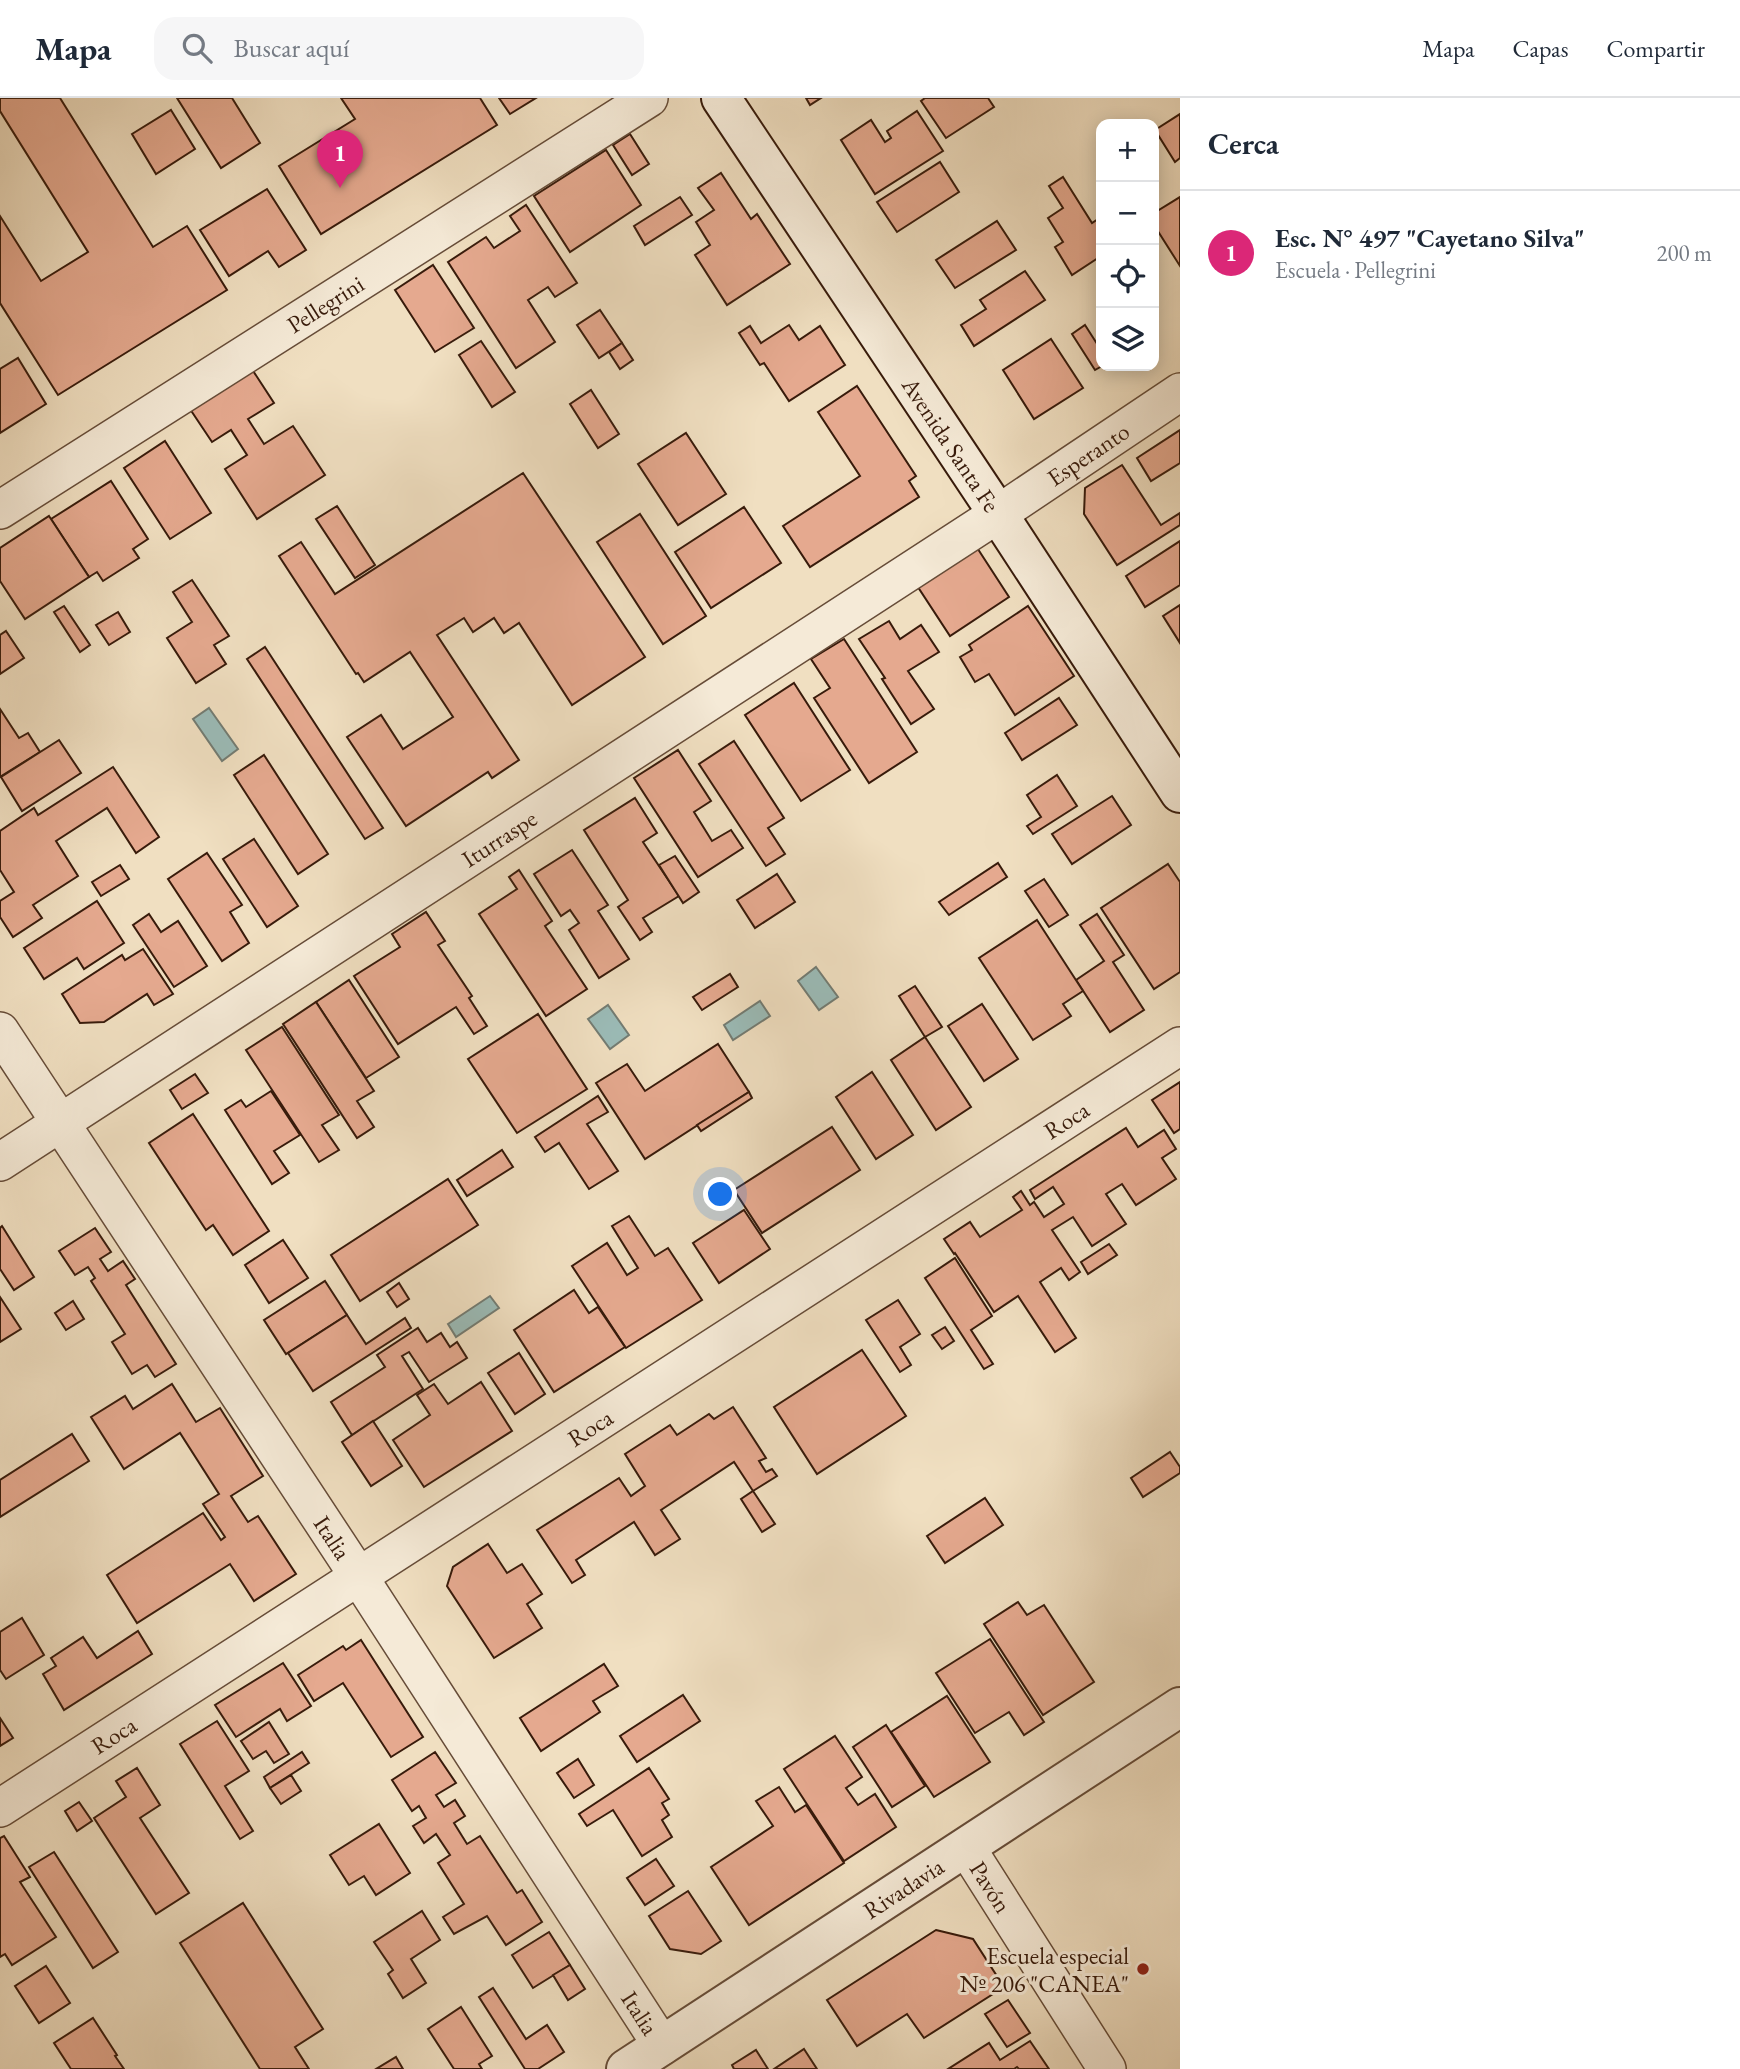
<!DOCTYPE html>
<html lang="es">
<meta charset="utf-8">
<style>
:root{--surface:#fff;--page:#f6f6f7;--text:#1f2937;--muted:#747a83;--line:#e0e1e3;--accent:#db2777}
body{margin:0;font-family:"EB Garamond",serif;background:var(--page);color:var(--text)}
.controls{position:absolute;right:21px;top:21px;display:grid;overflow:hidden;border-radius:14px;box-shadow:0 4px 18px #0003}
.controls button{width:63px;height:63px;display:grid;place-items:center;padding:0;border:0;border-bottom:2px solid var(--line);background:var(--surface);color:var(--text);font:35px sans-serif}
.you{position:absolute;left:721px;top:1097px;width:24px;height:24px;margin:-18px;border:5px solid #fff;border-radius:50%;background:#1a73e8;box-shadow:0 0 0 10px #1a73e833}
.badge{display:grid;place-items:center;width:46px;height:46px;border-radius:50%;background:var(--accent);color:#fff;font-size:23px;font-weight:700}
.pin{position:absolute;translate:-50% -58px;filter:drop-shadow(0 2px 4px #0008)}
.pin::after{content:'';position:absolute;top:37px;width:24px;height:21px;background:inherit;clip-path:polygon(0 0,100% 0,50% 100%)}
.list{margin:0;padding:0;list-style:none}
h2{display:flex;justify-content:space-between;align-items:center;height:91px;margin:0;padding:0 28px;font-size:30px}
h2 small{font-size:23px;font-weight:400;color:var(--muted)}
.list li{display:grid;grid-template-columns:46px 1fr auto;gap:21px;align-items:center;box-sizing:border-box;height:126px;padding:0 28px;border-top:2px solid var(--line)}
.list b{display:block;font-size:26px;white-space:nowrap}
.list p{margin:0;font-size:23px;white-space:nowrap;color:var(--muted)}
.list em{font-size:23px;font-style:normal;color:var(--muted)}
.icon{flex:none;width:38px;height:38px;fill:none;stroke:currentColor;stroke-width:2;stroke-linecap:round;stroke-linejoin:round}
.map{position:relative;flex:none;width:1180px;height:1971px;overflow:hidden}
header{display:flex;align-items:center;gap:42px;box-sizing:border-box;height:98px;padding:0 35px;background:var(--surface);border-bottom:2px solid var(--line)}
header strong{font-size:33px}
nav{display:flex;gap:38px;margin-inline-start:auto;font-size:24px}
.search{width:490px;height:63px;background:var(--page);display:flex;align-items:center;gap:18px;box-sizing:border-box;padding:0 24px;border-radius:21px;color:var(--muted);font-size:26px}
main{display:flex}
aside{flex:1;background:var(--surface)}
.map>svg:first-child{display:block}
.water{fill:#9bbcb8;stroke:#737c73;stroke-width:2}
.building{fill:#e5a98f;stroke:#381b0b;stroke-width:2}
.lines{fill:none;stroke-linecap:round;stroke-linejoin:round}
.minor-casing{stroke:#664c38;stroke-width:40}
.tertiary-casing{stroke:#664c38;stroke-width:42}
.secondary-casing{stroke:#381b0b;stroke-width:42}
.minor{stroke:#f5ead7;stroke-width:37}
.tertiary{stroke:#f5ead7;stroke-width:38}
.secondary{stroke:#f5ead7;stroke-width:38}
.poi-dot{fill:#8f2418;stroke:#f5ead7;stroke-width:2.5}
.labels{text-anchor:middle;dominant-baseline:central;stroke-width:6;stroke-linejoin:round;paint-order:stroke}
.street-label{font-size:24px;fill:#381b0b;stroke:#f5ead7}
.poi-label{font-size:24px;fill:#381b0b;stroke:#f5ead7;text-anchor:end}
</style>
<header>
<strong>Mapa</strong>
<div class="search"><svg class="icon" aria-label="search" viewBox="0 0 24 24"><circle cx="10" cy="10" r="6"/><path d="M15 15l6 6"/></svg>Buscar aquí</div>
<nav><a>Mapa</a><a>Capas</a><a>Compartir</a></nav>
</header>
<main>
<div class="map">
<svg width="1180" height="1971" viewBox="0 0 1180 1971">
<rect width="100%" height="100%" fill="#f0dfc1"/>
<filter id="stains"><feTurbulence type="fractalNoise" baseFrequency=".00286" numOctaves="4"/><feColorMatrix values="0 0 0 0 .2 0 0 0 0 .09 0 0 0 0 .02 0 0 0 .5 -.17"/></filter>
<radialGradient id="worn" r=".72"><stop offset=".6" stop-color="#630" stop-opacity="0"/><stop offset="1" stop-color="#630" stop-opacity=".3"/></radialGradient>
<g class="water">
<path d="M209,610l29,41 -16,12 -29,-42z"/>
<path d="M816,869l22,30 -19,13 -21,-29z"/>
<path d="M760,903l10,15 -37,24 -9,-15z"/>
<path d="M608,907l21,30 -19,14 -22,-30z"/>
<path d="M490,1198l9,12 -43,29 -8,-13z"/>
</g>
<g class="building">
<path d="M0,0h60l93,149 34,-21 40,64 -169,105 -58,-92v-87l41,65 47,-29 -88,-141z"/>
<path d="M177,0h55l28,45 -39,25z"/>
<path d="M341,0h139l17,27 -176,109 -42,-68 76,-47z"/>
<path d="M499,0h37l-26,16z"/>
<path d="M806,0h15l-11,7z"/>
<path d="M925,0h63l6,9 -48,31 -25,-37z"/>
<path d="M171,12l24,39 -39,25 -24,-40z"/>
<path d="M917,13l26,40 -68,43 -34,-54 30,-20 14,22 6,-4 -4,-7z"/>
<path d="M1180,16v44l-5,4 -20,-32z"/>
<path d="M630,36l19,30 -17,11 -19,-30z"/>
<path d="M606,52l35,55 -71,47 -36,-56z"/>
<path d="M940,64l19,30 -62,40 -20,-30z"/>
<path d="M721,75l30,46 6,-5 33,50 -63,41 -32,-50 15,-10 -14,-23 18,-12 -16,-22z"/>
<path d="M1063,79l29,46 9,-6v39l-29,19 -17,-28 8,-5 -15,-24 15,-10 -14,-22z"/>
<path d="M267,91l39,61 -27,17 -11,-16 -39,25 -29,-46z"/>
<path d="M680,99l12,18 -47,30 -11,-19z"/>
<path d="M1180,99v69l-26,-41v-12z"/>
<path d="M526,107l51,78 -22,14 -7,-10 -20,13 27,42 -39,26 -68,-106 38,-25 8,11 26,-17 -10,-15z"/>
<path d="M997,123l19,29 -61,38 -19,-28z"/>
<path d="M433,167l41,63 -39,24 -40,-62z"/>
<path d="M1025,173l20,29 -71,46 -13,-21 25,-16 -6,-9z"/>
<path d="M600,212l22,33 -23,15 -22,-33z"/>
<path d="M789,227l10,15 21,-14 25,39 -56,36 -25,-38 -4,2 -21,-32 11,-7 11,17z"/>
<path d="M1085,227l16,25 1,16 -7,4 -23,-36z"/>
<path d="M1051,241l32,49 -49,31 -31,-49z"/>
<path d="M481,243l34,51 -23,15 -33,-52z"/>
<path d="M622,245l11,17 -13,9 -11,-17z"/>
<path d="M18,260l28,46 -46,29v-64z"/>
<path d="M246,262l28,43 -26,16 16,25 29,-18 32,49 -68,44 -32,-50 22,-14 -16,-25 -19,12 -28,-42z"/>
<path d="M857,288l59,90 -7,5 10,16 -109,70 -27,-41 77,-50 -42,-64z"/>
<path d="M591,292l28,44 -21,14 -28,-44z"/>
<path d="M1180,332v33l-29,18 -14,-23z"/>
<path d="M686,335l40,61 -48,31 -40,-61z"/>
<path d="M165,343l46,72 -41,26 -46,-71z"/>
<path d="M1122,367l39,60 19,-12v12l-63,40 -33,-51 1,-26z"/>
<path d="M523,375l122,184 -73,48 -53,-82 -15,10 -10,-15 -21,14 -9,-14 -27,17 82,125 -27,18 -4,-6 -82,54 -59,-89 34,-22 22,34 50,-32 -43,-65 -46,30 -6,-9 -2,1 -77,-118 22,-14 34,52z"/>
<path d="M111,383l37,58 -15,10 6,9 -36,23 -6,-9 -8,5 -38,-58z"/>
<path d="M337,408l38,59 -20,13 -39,-59z"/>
<path d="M744,409l37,56 -70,45 -36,-56z"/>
<path d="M640,416l66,102 -43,28 -66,-102z"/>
<path d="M49,418l40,61 -64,42 -25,-38v-33z"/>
<path d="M1180,443v44l-35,22 -19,-31z"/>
<path d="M974,445l35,54 -59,39 -36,-55z"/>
<path d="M192,482l37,56 -15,9 12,19 -30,19 -29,-45 25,-16 -19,-30z"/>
<path d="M1180,507v38l-17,-27z"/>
<path d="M64,508l26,39 -10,7 -26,-40z"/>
<path d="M1028,508l46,70 -59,39 -26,-41 -14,8 -15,-25 12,-7 -3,-5z"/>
<path d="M118,514l12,20 -21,13 -13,-20z"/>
<path d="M889,523l11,18 21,-14 18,27 -31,19 26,38 -23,15 -29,-45 3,-1 -26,-39z"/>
<path d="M6,533l18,27 -24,16v-39z"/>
<path d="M844,541l73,113 -48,31 -55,-85 16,-10 -19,-29z"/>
<path d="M265,549l118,181 -18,11 -118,-180z"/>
<path d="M794,585l56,87 -49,31 -56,-86z"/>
<path d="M1059,600l18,27 -55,35 -17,-27z"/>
<path d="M0,611l19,29 9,-5 12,19 -40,25z"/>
<path d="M59,642l22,33 -59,38 -21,-34z"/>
<path d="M734,643l50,77 -16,10 17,26 -19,12 -67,-102z"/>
<path d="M678,652l33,51 -17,11 18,29 19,-11 12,18 -45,29 -64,-99z"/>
<path d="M264,657l64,99 -30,20 -64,-99z"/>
<path d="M113,669l46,70 -23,16 -29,-45 -51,33 22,35 -45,29 9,13 -29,19 -13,-20v-16l14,-9 -14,-22v-39l34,-23 4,7z"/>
<path d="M1057,677l20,31 -44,28 -6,-8 14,-9 -14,-22z"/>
<path d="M1112,698l19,29 -59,39 -20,-30z"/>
<path d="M635,700l22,35 -14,9 36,54 -36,22 9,14 -12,8 -22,-33 10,-7 -44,-70z"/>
<path d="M254,741l44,67 -31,21 -44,-68z"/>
<path d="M572,752l36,55 -10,6 31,48 -30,19 -30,-48 10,-7 -9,-13 -9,6 -27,-42z"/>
<path d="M207,755l35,52 -12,7 19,31 -27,18 -54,-82z"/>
<path d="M675,758l24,36 -16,11 -24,-38z"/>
<path d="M998,765l9,14 -58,38 -10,-13z"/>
<path d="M1168,766l12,18v90l-26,17 -53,-81z"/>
<path d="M120,767l9,14 -28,17 -9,-14z"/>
<path d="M519,772l33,51 -7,5 42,63 -41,27 -67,-102 38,-25 -8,-12z"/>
<path d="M777,776l18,28 -40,26 -18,-28z"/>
<path d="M1044,781l24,36 -19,12 -24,-36z"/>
<path d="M97,803l27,42 -40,26 -7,-11 -33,21 -20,-31z"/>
<path d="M426,814l19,29 -7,4 34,51 -3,2 18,28 -13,8 -18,-27 -58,37 -44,-68 46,-29 -8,-13z"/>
<path d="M149,816l12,18 17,-11 29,45 -33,21 -41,-62z"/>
<path d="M1097,816l27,41 -11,7 31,48 -34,22 -34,-52 28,-19 -24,-36z"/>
<path d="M1037,822l46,71 -20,13 8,12 -38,24 -54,-82z"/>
<path d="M143,851l30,45 -19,11 -7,-11 -43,28 -24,1 -18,-29 60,-39 3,5z"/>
<path d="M730,876l8,13 -36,23 -9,-13z"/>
<path d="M349,882l50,77 -33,21 -50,-76z"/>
<path d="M915,888l27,41 -17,10 -26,-41z"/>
<path d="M316,904l58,89 -17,10 17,26 -17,11 -74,-114z"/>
<path d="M982,906l36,55 -34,22 -36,-55z"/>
<path d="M538,916l49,75 -70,44 -49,-74z"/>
<path d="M282,929l57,88 -17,10 17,25 -20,12 -73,-112z"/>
<path d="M925,939l46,70 -35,23 -45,-70z"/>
<path d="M718,946l31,48 -104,67 -49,-76 31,-19 18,27z"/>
<path d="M872,974l41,63 -37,24 -40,-62z"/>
<path d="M195,976l13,19 -26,16 -12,-19z"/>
<path d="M1180,984v47l-6,4 -22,-33z"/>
<path d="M271,993l29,44 -26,16 15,22 -17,11 -47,-74 16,-10 5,7z"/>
<path d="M749,994l3,6 -51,33 -4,-6z"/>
<path d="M598,998l10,16 -21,12 31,47 -29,18 -30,-46 -14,9 -10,-15z"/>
<path d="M193,1016l76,117 -36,24 -20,-30 -7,5 -57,-87z"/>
<path d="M832,1029l28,43 -98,63 -28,-43z"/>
<path d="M1126,1030l12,19 26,-17 12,19 -14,9 14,21 -40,26 -14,-21 -16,10 20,30 -34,22 -19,-29 -21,13 28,42 -11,8 -8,-12 -21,14 36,56 -21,14 -37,-56 -24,16 -39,-59 -1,1 -10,-15 26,-17 10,15 42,-27 -9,-13 8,-6 9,14 4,-3 10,15 20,-13 -11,-17 -18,12 -5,-9z"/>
<path d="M502,1052l11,17 -46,29 -10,-16z"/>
<path d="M448,1081l30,46 -118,76 -29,-46z"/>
<path d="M744,1112l26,39 -51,34 -26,-40z"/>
<path d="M629,1118l26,40 13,-8 34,52 -76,48 -54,-82 35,-23 20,32 11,-7 -26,-42z"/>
<path d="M2,1128l32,51 -20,13 -14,-21v-41z"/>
<path d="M95,1130l16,24 -11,7 8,12 15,-10 12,18 -9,6 50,79 -21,13 -8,-12 -15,9 -20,-32 13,-8 -34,-53 4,-3 -7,-11 -13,8 -16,-24z"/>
<path d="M283,1142l25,38 -39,25 -24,-38z"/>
<path d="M1109,1146l8,11 -29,19 -7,-12z"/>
<path d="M955,1160l37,58 -21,14 22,34 -9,5 -59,-91z"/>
<path d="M325,1183l22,34 -61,39 -22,-34z"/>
<path d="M399,1185l10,16 -12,8 -10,-15z"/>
<path d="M574,1192l15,23 9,-6 27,40 -71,45 -40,-62z"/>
<path d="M0,1199l21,32 -21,13z"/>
<path d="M898,1202l22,34 -20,13 11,18 -11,7 -34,-52z"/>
<path d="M73,1203l11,18 -18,11 -11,-17z"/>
<path d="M347,1217l19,29 39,-26 6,10 -98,63 -25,-38z"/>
<path d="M945,1229l9,14 -12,8 -10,-14z"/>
<path d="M418,1230l9,14 14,-9 9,14 7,-5 10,16 -38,24 -20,-30 -7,4 21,33 -71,46 -21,-33 54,-35 -8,-12z"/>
<path d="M862,1252l44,66 -89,58 -43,-67z"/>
<path d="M519,1255l26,41 -30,20 -27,-41z"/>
<path d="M481,1284l31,49 -88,56 -31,-47 37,-25 -13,-20 17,-11 14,20z"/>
<path d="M172,1286l24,38 24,-14 43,68 -32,20 17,26 10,-6 38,58 -42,27 -24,-37 -93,59 -30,-48 96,-62 18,27 4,-3 -22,-33 16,-10 -39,-61 -56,36 -33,-52 34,-21 8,13z"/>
<path d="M733,1309l33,51 -7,3 7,11 6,-3 5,7 -24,15 -19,-29 -73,48 19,29 -25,16 -21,-33 -58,38 9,15 -13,8 -35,-53 82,-52 12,18 14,-10 -20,-32 45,-29 7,10 32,-21 5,5z"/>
<path d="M373,1323l29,45 -31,20 -29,-44z"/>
<path d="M72,1336l17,27 -89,56v-37z"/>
<path d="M1170,1354l10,15v6l-37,24 -12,-19z"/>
<path d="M753,1393l22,33 -13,8 -21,-33z"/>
<path d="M985,1400l18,27 -58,38 -18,-27z"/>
<path d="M488,1446l19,29 15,-9 20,30 -15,10 15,24 -48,30 -47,-72 6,-19z"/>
<path d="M1018,1504l9,13 17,-10 50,77 -51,33 -59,-91z"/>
<path d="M22,1520l22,37 -38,24 -6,-9v-38z"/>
<path d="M138,1533l14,23 -88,56 -21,-36 13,-8 -5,-8 32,-21 14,21z"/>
<path d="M990,1541l54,83 -20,13 -15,-23 -34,21 -39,-60z"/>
<path d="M361,1542l62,97 -32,20 -48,-74 -29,18 -16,-26 45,-29 3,4z"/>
<path d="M283,1565l28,43 -24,15 -7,-12 -44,28 -21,-32z"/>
<path d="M604,1566l14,22 -25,15 7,11 -59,39 -21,-33z"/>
<path d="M683,1597l17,26 -63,41 -17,-26z"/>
<path d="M947,1598l43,66 -56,35 -43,-65z"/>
<path d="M0,1620l13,20 -13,8z"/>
<path d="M217,1623l32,50 -24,15 28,45 -13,8 -60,-95z"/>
<path d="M269,1624l20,32 -15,9 -8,-12 -13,8 -12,-18z"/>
<path d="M886,1627l39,61 -33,21 -39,-60z"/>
<path d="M835,1638l27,41 -16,11 12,17 17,-11 21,33 -52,34 -60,-92z"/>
<path d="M302,1654l7,11 -39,25 -6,-11z"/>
<path d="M435,1654l21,31 -20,12 8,12 11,-7 10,16 -11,7 13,21 13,-8 37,57 5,-3 20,32 -36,23 -19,-29 -33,18 -11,-17 21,-13 -26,-41 12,-8 -14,-21 -12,9 -11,-17 13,-8 -7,-12 -7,5 -20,-31z"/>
<path d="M578,1661l16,26 -20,13 -17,-25z"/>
<path d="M137,1670l23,37 -20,13 49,75 -33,21 -62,-96 32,-21 -10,-16z"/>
<path d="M649,1670l20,31 -7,4 7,12 -7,5 10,17 -30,19 -29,-46 -26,16 -8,-12z"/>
<path d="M291,1677l10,16 -20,13 -11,-16z"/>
<path d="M779,1689l16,25 11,-7 38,58 -95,62 -38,-58 62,-41 -17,-25z"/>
<path d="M79,1704l13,19 -15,10 -12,-20z"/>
<path d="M379,1726l31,49 -34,22 -12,-19 -15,9 -19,-30z"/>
<path d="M4,1738l26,41 -10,5 36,55 -44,28 -7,-11 -5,3v-119z"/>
<path d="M54,1754l64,100 -25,16 -64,-101z"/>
<path d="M656,1761l18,27 -29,19 -18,-27z"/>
<path d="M688,1793l33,50 -20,13 -31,-5 -21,-33z"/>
<path d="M243,1805l80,126 -28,18 14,22h-49l-80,-126z"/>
<path d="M422,1813l18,29 -29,19 15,24 -23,15 -15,-24 5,-4 -19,-28z"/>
<path d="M936,1832l37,9 31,48 -80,51 -17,-24 -50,32 -30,-46z"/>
<path d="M549,1834l21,33 -37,23 -21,-33z"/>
<path d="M570,1867l15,24 -17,11 -15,-25z"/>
<path d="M46,1868l24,37 -31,20 -24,-37z"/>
<path d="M493,1890l33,51 21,-14 17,27 -26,17h-13l-46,-72z"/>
<path d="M1008,1902l22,33 -23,14 -22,-33z"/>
<path d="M461,1909l31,49 -13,8 3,5h-28l-26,-40z"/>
<path d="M93,1920l24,37 -2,1 9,13h-53l-17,-26z"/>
<path d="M1030,1943l19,28h-30l-2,-2 -3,2h-66l41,-26 11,17z"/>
<path d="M804,1951l13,20h-43z"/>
<path d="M756,1952l12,19h-34l-2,-4z"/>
<path d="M396,1959l7,12h-27z"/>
</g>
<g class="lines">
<g class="minor-casing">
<g id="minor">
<path id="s1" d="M0,412l649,-412"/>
<path id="s2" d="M0,933l359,546 303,469"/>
<path id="s3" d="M0,1064l998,-648 182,-122"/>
<path id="s4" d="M0,1710l1180,-762"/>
<path id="s5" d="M966,1749l141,222"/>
</g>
</g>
<g class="tertiary-casing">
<g id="tertiary">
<path id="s6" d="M626,1971l554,-362"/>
</g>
</g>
<g class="secondary-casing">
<g id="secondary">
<path id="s7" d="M721,0l277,416 182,279"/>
</g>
</g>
<use href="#minor" class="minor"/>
<use href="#tertiary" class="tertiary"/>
<use href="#secondary" class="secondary"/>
</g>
<circle class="poi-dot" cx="1143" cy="1871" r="7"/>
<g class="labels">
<g class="street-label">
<text stroke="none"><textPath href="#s1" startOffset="385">Pellegrini</textPath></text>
<text stroke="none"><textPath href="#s7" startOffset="416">Avenida Santa Fe</textPath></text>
<text stroke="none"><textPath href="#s3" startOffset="1298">Esperanto</textPath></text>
<text stroke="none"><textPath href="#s3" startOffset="595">Iturraspe</textPath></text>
<text stroke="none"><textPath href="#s4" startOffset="1269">Roca</textPath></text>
<text stroke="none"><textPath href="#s4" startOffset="702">Roca</textPath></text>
<text stroke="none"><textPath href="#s2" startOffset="606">Italia</textPath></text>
<text stroke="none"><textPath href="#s4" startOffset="135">Roca</textPath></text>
<text stroke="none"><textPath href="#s5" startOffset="47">Pavón</textPath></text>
<text stroke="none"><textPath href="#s6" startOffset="331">Rivadavia</textPath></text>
<text stroke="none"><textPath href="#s2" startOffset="1172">Italia</textPath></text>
</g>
<g class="poi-label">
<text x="1129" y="1857">Escuela especial<tspan x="1129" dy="28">Nº 206 "CANEA"</tspan></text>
</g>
</g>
<rect width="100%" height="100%" filter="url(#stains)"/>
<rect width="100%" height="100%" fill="url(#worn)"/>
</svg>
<div class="controls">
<button>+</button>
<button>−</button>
<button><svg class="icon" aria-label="locate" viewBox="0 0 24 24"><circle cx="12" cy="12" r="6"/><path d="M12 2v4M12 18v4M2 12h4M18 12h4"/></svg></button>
<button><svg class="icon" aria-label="layers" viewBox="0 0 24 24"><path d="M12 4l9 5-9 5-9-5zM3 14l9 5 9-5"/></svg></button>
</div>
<div class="you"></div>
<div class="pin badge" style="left:340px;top:90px">1</div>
</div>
<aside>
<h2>Cerca<small></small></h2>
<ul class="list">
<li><span class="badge">1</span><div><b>Esc. N° 497 &quot;Cayetano Silva&quot;</b><p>Escuela · Pellegrini</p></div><em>200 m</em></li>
</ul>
</aside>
</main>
